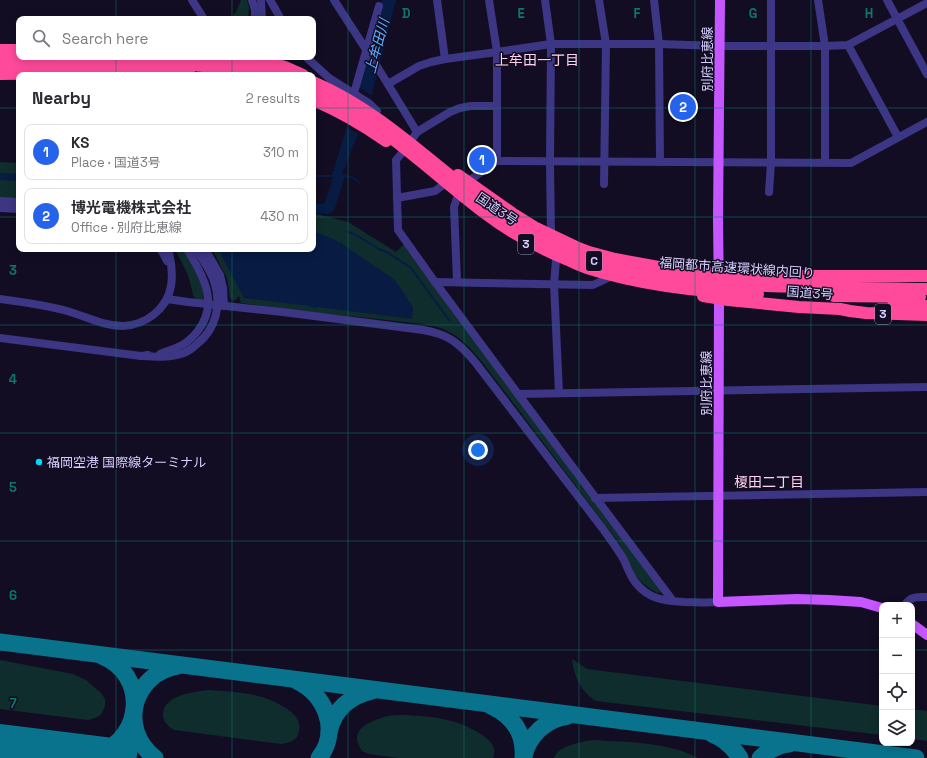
<!DOCTYPE html>
<meta charset="utf-8">
<style>
:root{--surface:#fff;--page:#f7f7f7;--text:#2b2b33;--muted:#7c7c81;--line:#e1e1e2;--accent:#2563eb}
body{margin:0;font-family:"Space Grotesk","Noto Sans JP",sans-serif;background:var(--page);color:var(--text)}
.controls{position:absolute;right:12px;bottom:12px;display:grid;overflow:hidden;border-radius:8px;box-shadow:0 2px 10px #0003}
.controls button{width:36px;height:36px;display:grid;place-items:center;padding:0;border:0;border-bottom:1px solid var(--line);background:var(--surface);color:var(--text);font:20px sans-serif}
.you{position:absolute;left:478px;top:450px;width:14px;height:14px;margin:-10px;border:3px solid #fff;border-radius:50%;background:#1a73e8;box-shadow:0 0 0 6px #1a73e833}
.badge{display:grid;place-items:center;width:26px;height:26px;border-radius:50%;background:var(--accent);color:#fff;font-size:13px;font-weight:700}
.pin{position:absolute;translate:-50% -50%;border:2px solid #fff;box-shadow:0 1px 4px #0006}
.list{margin:0;padding:0;list-style:none}
h2{display:flex;justify-content:space-between;align-items:center;height:52px;margin:0;padding:0 16px;font-size:17px}
h2 small{font-size:13px;font-weight:400;color:var(--muted)}
.list li{display:grid;grid-template-columns:26px 1fr auto;gap:12px;align-items:center;box-sizing:border-box;height:56px;margin:0 8px 8px;padding:0 8px;border:1px solid var(--line);border-radius:8px}
.list b{display:block;font-size:15px;white-space:nowrap}
.list p{margin:0;font-size:13px;white-space:nowrap;color:var(--muted)}
.list em{font-size:13px;font-style:normal;color:var(--muted)}
.icon{flex:none;width:22px;height:22px;fill:none;stroke:currentColor;stroke-width:2;stroke-linecap:round;stroke-linejoin:round}
.map{position:relative;flex:none;width:927px;height:758px;overflow:hidden}
.search{position:absolute;background:var(--surface);box-shadow:0 2px 10px #0003;left:16px;top:16px;width:300px;height:44px;display:flex;align-items:center;gap:10px;box-sizing:border-box;padding:0 14px;border-radius:8px;color:var(--muted);font-size:15px}
.panel{position:absolute;background:var(--surface);box-shadow:0 2px 10px #0003;left:16px;top:72px;width:300px;height:180px;border-radius:8px}
.map>svg:first-child{display:block}
.green{fill:#102d2d}
.water{fill:#081b42}
.pier{fill:#120d23}
.lines{fill:none;stroke-linecap:round;stroke-linejoin:round}
.stream{stroke:#081b42;stroke-width:2}
.taxiway{stroke:#09738e;stroke-width:17}
.runway{stroke:#09738e;stroke-width:42}
.minor{stroke:#3c3684;stroke-width:8}
.major{stroke:#c656ff;stroke-width:10}
.highway{stroke:#ff4a9b;stroke-width:12}
.minor-bridge{stroke:#3c3684;stroke-width:8}
.highway-bridge{stroke:#ff4a9b;stroke-width:12}
.grid{fill:none;stroke:#0f766e;stroke-width:1;stroke-opacity:0.55}
.poi-dot{fill:#00d9fa;stroke:#120d23;stroke-width:1.5}
.labels{text-anchor:middle;dominant-baseline:central;stroke-width:3;stroke-linejoin:round;paint-order:stroke}
.shield{fill:#120d23;stroke:#9b95bd;stroke-width:1}
.shield-label{font-size:12px;font-weight:bold;fill:#d6cfff}
.street-label{font-size:13px;fill:#d6cfff;stroke:#120d23}
.poi-label{font-size:13px;fill:#d6cfff;stroke:#120d23;text-anchor:start}
.water-label{font-size:14px;font-style:italic;fill:#5dafff;stroke:#120d23}
.neighbourhood-label{font-size:14px;fill:#ffd1ed;stroke:#120d23}
.grid-label{font-size:13px;text-anchor:middle;font-weight:bold;fill:#0f766e;stroke:#120d23;stroke-width:3;stroke-linejoin:round;paint-order:stroke}
</style>
<div class="map">
<svg width="927" height="758" viewBox="0 0 927 758">
<rect width="100%" height="100%" fill="#120d23"/>
<g class="green">
<path d="M241,0h6l2,8 -1,11h-18l6,-7z"/>
<path d="M0,162l19,1v36l-19,-1z"/>
<path d="M313,213l35,9 48,30 9,-9 258,349 -6,1 -9,-6 -8,-6 -4,-5 -17,-33 -136,-180 -14,-16 -9,-8 -7,-5 -12,-6 -17,-4 -103,-11 -80,-10 -2,-7 -5,5 -4,-3 -3,-20 -15,-29h101z"/>
<path d="M175,249h9l15,30 4,11 1,12 -8,-3 -3,-4 -1,-5 -4,-15z"/>
<path d="M572,659l15,10 295,37v29l-286,-34c-3,-2 -6,-4 -8,-6 -10,-9 -15,-24 -16,-36z"/>
<path d="M0,660l73,14 13,6 15,13 4,6v7l-4,9 -6,3 -7,2 -88,-11z"/>
<path d="M209,690c28,2 59,3 82,22 6,5 10,11 8,19 -1,9 -9,12 -18,13l-107,-14c-6,-4 -11,-8 -11,-15 0,-20 30,-23 46,-25z"/>
<path d="M912,709l15,2v30l-15,-2z"/>
<path d="M407,715c29,2 53,4 78,22 7,5 12,12 8,21h-95l-29,-4 -7,-3c-2,-4 -5,-8 -5,-12 0,-14 20,-20 31,-23 6,-1 13,-1 19,-1z"/>
<path d="M593,740c32,2 76,2 105,18h-144c5,-13 27,-16 39,-18z"/>
</g>
<g class="water">
<path d="M382,0h14l-24,94 -14,40 -16,40 12,3 7,7h-2l-5,-5 -9,-2 -10,31 -2,3 -5,3 -15,-2v-8h9l3,-2 8,-25h-20v-2h19l27,-88z"/>
<path d="M0,173l19,1v7l-19,-1z"/>
<path d="M313,231l23,9 3,3 1,-1 5,4 50,34 18,27 -1,12 -95,-12v1l-7,-1v-1l-66,-8 -26,-49h95z"/>
</g>
<path class="pier" d="M359,87l12,9 -13,38 -12,-7z"/>
<g class="lines">
<path class="stream" d="M348,232l6,2 25,15 8,3 24,16 38,52"/>
<g class="taxiway">
<path d="M0,642l916,116"/>
<path d="M297,681c29,14 43,50 22,77"/>
<path d="M491,706c22,10 34,27 32,52"/>
<path d="M329,732c5,-23 21,-36 43,-41"/>
<path d="M712,734c13,5 21,13 28,24"/>
<path d="M52,751l16,7"/>
<path d="M77,754c7,1 15,1 22,-1 45,-16 48,-79 3,-97"/>
<path d="M524,756c5,-21 22,-37 44,-40"/>
<path d="M128,758l4,-33"/>
<path d="M155,758c-37,-29 -23,-84 23,-92"/>
<path d="M760,758c9,-8 18,-13 29,-14"/>
</g>
<path class="runway" d="M0,745l105,13"/>
<g class="minor">
<path d="M192,0l12,19"/>
<path d="M252,0l3,10v9"/>
<path d="M261,0l1,19"/>
<path d="M270,0l11,19"/>
<path d="M334,0l44,68 39,64"/>
<path d="M437,0l8,59"/>
<path d="M545,0l6,44 -1,118 1,74"/>
<path d="M599,0l7,44 -2,140"/>
<path d="M654,0l5,44 1,118"/>
<path d="M818,0l7,46v116"/>
<path d="M887,0l40,74"/>
<path d="M848,45l50,92"/>
<path d="M306,57l23,21 41,26 7,7"/>
<path d="M388,84l31,-18 12,-4 14,-3 52,-7 54,-8h108l61,2h105l23,-1 79,-42"/>
<path d="M354,93l25,-87"/>
<path d="M413,138l4,-6 33,-20 10,-4 11,-2h26"/>
<path d="M402,153l-6,7 2,70 37,52 83,112 155,207"/>
<path d="M497,161l354,2 76,-41"/>
<path d="M467,182l30,-21v-109l-8,-52"/>
<path d="M769,192l2,-29v-163"/>
<path d="M397,198l38,-7 8,-6"/>
<path d="M0,201l19,1"/>
<path d="M0,208l19,1"/>
<path d="M160,249l3,4 4,8"/>
<path d="M205,249l15,26 3,13 1,18"/>
<path d="M556,260l-2,24 5,109"/>
<path d="M457,281l-3,-74 3,-9"/>
<path d="M435,282l158,3 15,-7"/>
<path d="M0,299c23,3 45,6 67,12 18,5 36,15 56,15 23,-1 44,-17 48,-40 2,-12 0,-26 -3,-37"/>
<path d="M167,299l21,3 95,10 140,18c25,4 36,13 52,32l128,167c7,10 15,20 21,31 3,7 6,15 11,22 13,17 29,19 49,20 11,0 22,1 34,0"/>
<path d="M0,338l141,18 7,-1"/>
<path d="M518,394l409,-7"/>
<path d="M595,498l332,-6"/>
<path d="M905,605c6,-9 12,-8 22,-8"/>
</g>
<g class="major">
<path d="M720,0l-2,219 1,79 -1,304 79,-3 32,1 32,2 21,6"/>
<path d="M912,624l15,11"/>
</g>
<g class="highway">
<path d="M0,50h19"/>
<path d="M251,57l34,10 18,8"/>
<path d="M0,59l69,-2"/>
<path d="M0,74l165,-2h18l7,3"/>
<path d="M313,100c26,11 50,25 73,41"/>
<path d="M458,175l54,38 24,15 40,19 13,5 26,7 49,9 55,6 61,2h147"/>
<path d="M703,296l25,4 71,7 41,2 10,2 16,2 61,2"/>
<path d="M893,306h34"/>
</g>
<g class="minor-bridge">
<path d="M160,354c6,-3 12,-4 18,-7 8,-3 14,-9 19,-15 23,-28 6,-57 -10,-83"/>
<path d="M141,356c15,1 29,2 43,-3 5,-2 9,-5 13,-9 19,-15 25,-39 17,-63 -4,-12 -12,-22 -18,-32"/>
</g>
<g class="highway-bridge">
<path d="M201,57c32,4 64,7 93,18"/>
<path d="M0,67l157,-3 35,1 45,4 28,6"/>
<path d="M313,82c75,32 128,93 195,137 25,16 53,31 81,41 41,13 83,19 126,23 71,6 141,4 212,6"/>
<path d="M313,92c66,26 117,80 173,122 25,19 53,34 82,46 6,3 13,6 19,8 56,18 113,24 171,26"/>
<path d="M834,296l86,1"/>
</g>
</g>
<path class="grid" d="M116,0v19M232,0v19M348,0v758M464,0v758M579,0v758M695,0v758M811,0v758M116,57v18M232,57v18M0,108h19M313,108h614M0,217h19M313,217h614M116,249v509M232,249v509M0,325h927M0,433h927M0,541h927M0,650h882M912,650h15"/>
<circle class="poi-dot" cx="39" cy="462" r="4"/>
<g class="labels">
<g class="shield">
<rect x="518" y="234" width="16" height="20" rx="3"/>
<rect x="586" y="251" width="16" height="20" rx="3"/>
<rect x="875" y="304" width="16" height="20" rx="3"/>
</g>
<g class="shield-label">
<text x="526" y="244">3</text>
<text x="594" y="261">C</text>
<text x="883" y="314">3</text>
</g>
<g class="street-label">
<text transform="translate(707 59) rotate(-90)">別府比恵線</text>
<text transform="translate(497 209) rotate(34)">国道3号</text>
<text transform="translate(737 268) rotate(4)">福岡都市高速環状線内回り</text>
<text transform="translate(810 293) rotate(4)">国道3号</text>
<text transform="translate(706 383) rotate(-90)">別府比恵線</text>
</g>
<g class="poi-label">
<text x="47" y="462">福岡空港 国際線ターミナル</text>
</g>
<g class="water-label">
<text transform="translate(377 46) rotate(-75)">上牟田川</text>
</g>
<g class="neighbourhood-label">
<text x="537" y="60">上牟田一丁目</text>
<text x="769" y="482">榎田二丁目</text>
</g>
</g>
<g class="grid-label">
<text x="406" y="18">D</text>
<text x="521" y="18">E</text>
<text x="637" y="18">F</text>
<text x="753" y="18">G</text>
<text x="869" y="18">H</text>
<text x="13" y="275">3</text>
<text x="13" y="384">4</text>
<text x="13" y="492">5</text>
<text x="13" y="600">6</text>
<text x="13" y="708">7</text>
</g>
</svg>
<div class="controls">
<button>+</button>
<button>−</button>
<button><svg class="icon" aria-label="locate" viewBox="0 0 24 24"><circle cx="12" cy="12" r="6"/><path d="M12 2v4M12 18v4M2 12h4M18 12h4"/></svg></button>
<button><svg class="icon" aria-label="layers" viewBox="0 0 24 24"><path d="M12 4l9 5-9 5-9-5zM3 14l9 5 9-5"/></svg></button>
</div>
<div class="you"></div>
<div class="pin badge" style="left:482px;top:160px">1</div>
<div class="pin badge" style="left:683px;top:107px">2</div>
<div class="search"><svg class="icon" aria-label="search" viewBox="0 0 24 24"><circle cx="10" cy="10" r="6"/><path d="M15 15l6 6"/></svg>Search here</div>
<section class="panel">
<h2>Nearby<small>2 results</small></h2>
<ul class="list">
<li><span class="badge">1</span><div><b>KS</b><p>Place · 国道3号</p></div><em>310 m</em></li>
<li><span class="badge">2</span><div><b>博光電機株式会社</b><p>Office · 別府比恵線</p></div><em>430 m</em></li>
</ul>
</section>
</div>
